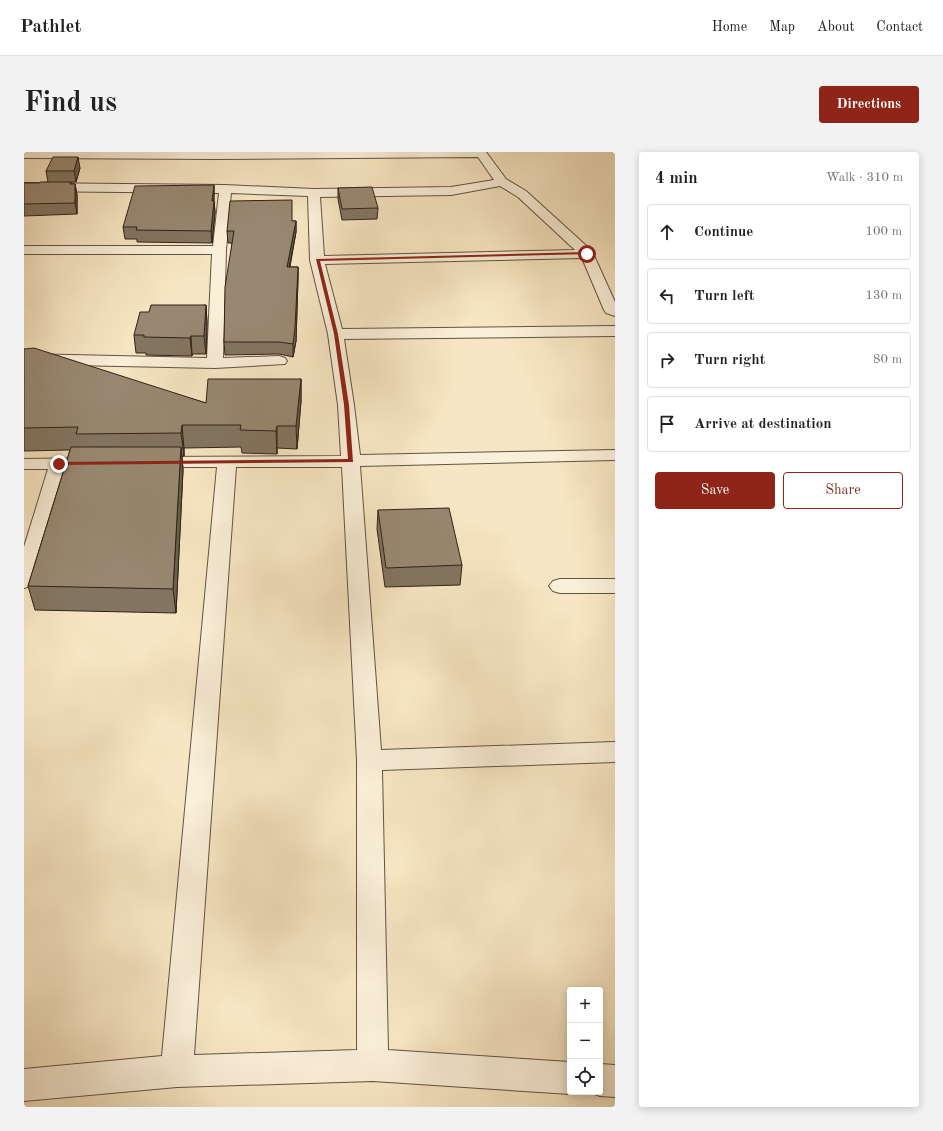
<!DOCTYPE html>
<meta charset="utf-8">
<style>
:root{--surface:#fff;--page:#f2f2f2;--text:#222;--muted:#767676;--line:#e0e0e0;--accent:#8f2418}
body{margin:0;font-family:"Old Standard TT",serif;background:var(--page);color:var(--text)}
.controls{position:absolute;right:12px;bottom:12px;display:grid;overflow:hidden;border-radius:4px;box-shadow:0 2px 10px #0003}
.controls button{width:36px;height:36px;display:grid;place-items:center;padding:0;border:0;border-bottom:1px solid var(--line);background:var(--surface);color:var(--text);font:20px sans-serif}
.stop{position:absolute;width:12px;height:12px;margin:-9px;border:3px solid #8f2418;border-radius:50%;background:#fff}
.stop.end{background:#8f2418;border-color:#fff;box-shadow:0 1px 4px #0008}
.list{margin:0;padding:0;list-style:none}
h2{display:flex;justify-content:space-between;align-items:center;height:52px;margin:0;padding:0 16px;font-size:17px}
h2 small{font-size:13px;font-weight:400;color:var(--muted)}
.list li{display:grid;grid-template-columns:26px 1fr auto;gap:12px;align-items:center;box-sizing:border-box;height:56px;margin:0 8px 8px;padding:0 8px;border:1px solid var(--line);border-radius:4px}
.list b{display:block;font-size:15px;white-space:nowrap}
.list em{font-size:13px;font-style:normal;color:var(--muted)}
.actions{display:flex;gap:8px;padding:12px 16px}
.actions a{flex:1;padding:9px 0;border:1px solid var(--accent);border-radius:4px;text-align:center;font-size:14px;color:var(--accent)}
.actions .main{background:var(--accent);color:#fff}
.icon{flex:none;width:22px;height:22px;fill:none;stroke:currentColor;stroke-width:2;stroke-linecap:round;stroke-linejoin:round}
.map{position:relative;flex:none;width:591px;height:955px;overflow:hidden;border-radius:4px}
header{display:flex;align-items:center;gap:24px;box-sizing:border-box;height:56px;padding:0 20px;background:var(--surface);border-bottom:1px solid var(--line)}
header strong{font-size:19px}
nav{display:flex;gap:22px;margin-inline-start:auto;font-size:14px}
.intro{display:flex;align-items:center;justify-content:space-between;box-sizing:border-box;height:96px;padding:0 24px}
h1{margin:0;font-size:28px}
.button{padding:10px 18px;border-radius:4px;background:var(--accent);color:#fff;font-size:14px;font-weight:700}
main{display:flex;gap:24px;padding:0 24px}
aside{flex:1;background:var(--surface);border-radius:4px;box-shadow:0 2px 10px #0003}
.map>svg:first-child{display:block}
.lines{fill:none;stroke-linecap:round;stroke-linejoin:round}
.minor-casing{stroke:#625343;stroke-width:2}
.minor{fill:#faefd8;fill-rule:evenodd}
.wall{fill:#837561;stroke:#312218}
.shaded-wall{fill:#6a5f4f;stroke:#312218}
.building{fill:#988871;stroke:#312218}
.route{fill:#8f2418}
</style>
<header>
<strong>Pathlet</strong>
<nav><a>Home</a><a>Map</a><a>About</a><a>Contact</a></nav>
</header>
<div class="intro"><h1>Find us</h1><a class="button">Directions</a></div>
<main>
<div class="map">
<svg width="591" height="955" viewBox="0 0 591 955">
<rect width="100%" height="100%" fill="#f7e6c3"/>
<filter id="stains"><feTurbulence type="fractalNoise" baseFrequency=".005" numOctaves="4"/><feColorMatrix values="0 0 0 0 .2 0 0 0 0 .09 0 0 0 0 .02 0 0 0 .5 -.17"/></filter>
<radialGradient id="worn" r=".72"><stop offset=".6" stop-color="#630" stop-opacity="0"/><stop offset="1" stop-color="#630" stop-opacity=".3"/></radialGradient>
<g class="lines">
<g class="minor-casing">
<g id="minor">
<path d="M0,0h462l20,27 20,12 66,60 23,51v14l-9,-3 -2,-3 -22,-52 -257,6 17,65 273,-3v10l-271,3 10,66 6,50 255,-5v10l-255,6 21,284 234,-8v20l-233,8 6,280 182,12v30h5l-5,2 -197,-13 -196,6 -153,14v-32l138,-13 55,-589h-64l-6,-1 -3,-4 3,-4 6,-1 188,-1 -3,-51 -10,-71 -18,-74 -2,-64 -77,-3 -5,57 -3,108 56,-2 6,2 2,3 -2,3 -70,4 -191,-4v-10l183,4 5,-104h-188v-8h189l6,-53 -195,-2v-8l201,2 89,4 137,-2 43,-7 -16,-23 -262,2 -192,-1zM476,34l18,11 57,53 -251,6 -4,-59 131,-2zM212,315h106l15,293v290l-163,5z"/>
<path d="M73,306l6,1 3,4 -3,4 -6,1 -30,1 -33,112 -3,5 -7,2v-41l24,-78h-24v-10z"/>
<path d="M536,427h55v14h-55l-7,-2 -4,-5 4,-5z"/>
<path d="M576,912l15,1v32l-15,-1 -10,-4h10z"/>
</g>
</g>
<use href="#minor" class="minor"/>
</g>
<g class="wall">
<path d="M56,16l-4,14h-5v2h4l2,11v19l-53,2v-33h15l9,-1 -2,-11z"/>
<path d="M190,33v16l1,11 -3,31 -75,-1v-3h-12l-2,-12z"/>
<path d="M314,36l40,20 -1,11 -35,1 -4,-21z"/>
<path d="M268,69h4v11l-6,35h8v12l-2,62 -3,16 -14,-3 -54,1 -1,-13 8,-99h-4l-1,-12z"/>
<path d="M182,153l1,18 -1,31h-14v2l-46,-1v-2h-10l-2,-18 15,-23z"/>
<path d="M0,197l182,54 95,-24v22l-4,48 -20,-1v6l-35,-1 -1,-6 -57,1v8h-2l1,14 -7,143 -141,-3 -7,-24 42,-136 -46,1z"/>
<path d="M354,358l84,55 -2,20 -75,2 -8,-58z"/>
</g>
<g class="shaded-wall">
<path d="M54,5l2,11 -4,14 -2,-11z"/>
<path d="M51,32l2,11v19l-2,-11z"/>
<path d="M190,33v11l-1,16 -1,-11z"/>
<path d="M190,49l1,11 -3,31 -1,-12z"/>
<path d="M272,69v11l-9,47v-12z"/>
<path d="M274,115v12l-2,62 -3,16v-13z"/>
<path d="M182,153l1,18 -1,31 -2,-18z"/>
<path d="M167,184l1,18v2l-2,-18z"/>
<path d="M277,227v22l-4,48 -1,-23z"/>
<path d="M158,273l2,23v8l-3,-23z"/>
<path d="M253,274v28l-1,-23z"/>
<path d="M157,295l2,23 -7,143 -3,-24z"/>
</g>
<g class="building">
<path d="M29,5h25l-4,14h-28z"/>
<path d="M16,30h31l-1,2h5v19l-51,1v-21h15z"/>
<path d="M190,33l-2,16h2l-3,30 -75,-1 1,-3h-14l12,-41z"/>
<path d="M348,35l6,21 -36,1 -4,-21z"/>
<path d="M268,48v21h4l-9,46h11l-3,61 -2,16 -14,-2h-55l1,-55 9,-56h-7l3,-30z"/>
<path d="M127,153h55l-2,31h-13l-1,2 -46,-1v-2h-10l6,-23h9z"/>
<path d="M10,196l172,55 2,-24h93l-5,47h-19l-1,5 -36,-1 1,-5h-59l-1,8 -105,1 2,-7 -54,1v-79z"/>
<path d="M47,295h110l-8,142 -145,-3z"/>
<path d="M425,356l13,57 -76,3 -8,-58z"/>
</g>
<path class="route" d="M563,100l2,2 -269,7 18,73 11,71 4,57 -294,3 -3,-1 3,-2 289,-3 -4,-54 -10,-71 -18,-75z"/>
<rect width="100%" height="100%" filter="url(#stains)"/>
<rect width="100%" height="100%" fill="url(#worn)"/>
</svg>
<div class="controls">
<button>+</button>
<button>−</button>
<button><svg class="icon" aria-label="locate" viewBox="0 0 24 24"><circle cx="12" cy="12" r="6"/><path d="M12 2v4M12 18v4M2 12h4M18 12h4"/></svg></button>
</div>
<div class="stop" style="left:563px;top:102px"></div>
<div class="stop end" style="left:35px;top:312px"></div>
</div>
<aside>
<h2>4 min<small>Walk · 310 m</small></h2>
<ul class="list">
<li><svg class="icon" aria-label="ahead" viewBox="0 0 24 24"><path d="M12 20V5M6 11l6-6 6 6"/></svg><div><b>Continue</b></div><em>100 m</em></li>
<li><svg class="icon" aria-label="left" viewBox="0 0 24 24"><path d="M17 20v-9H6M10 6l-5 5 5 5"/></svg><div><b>Turn left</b></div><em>130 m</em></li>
<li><svg class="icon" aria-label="right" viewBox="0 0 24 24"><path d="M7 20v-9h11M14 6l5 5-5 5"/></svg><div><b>Turn right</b></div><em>80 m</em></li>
<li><svg class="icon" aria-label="arrive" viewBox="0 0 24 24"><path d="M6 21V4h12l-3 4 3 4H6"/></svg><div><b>Arrive at destination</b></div></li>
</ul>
<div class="actions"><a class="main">Save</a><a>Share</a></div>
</aside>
</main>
